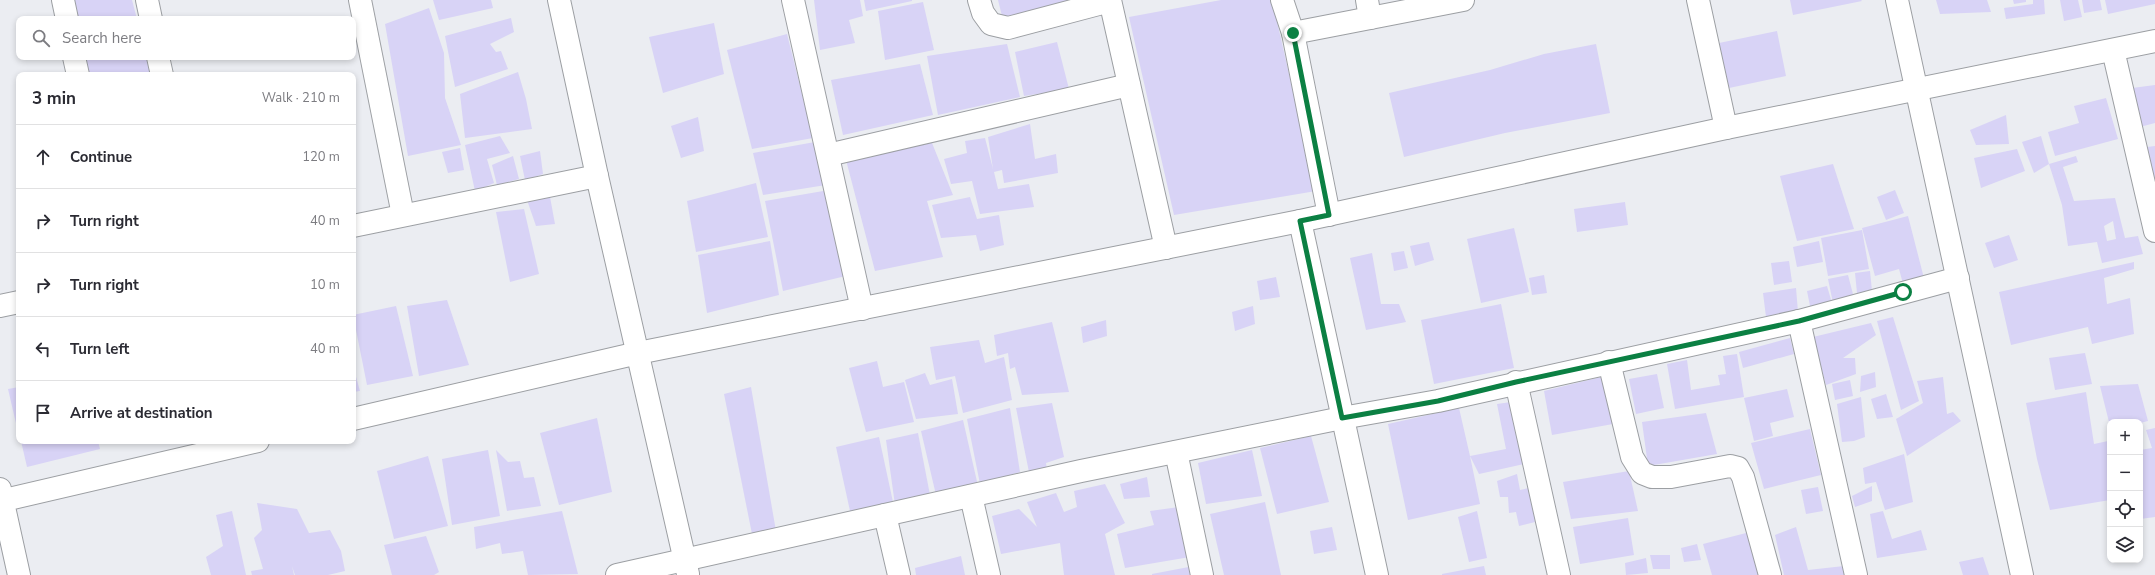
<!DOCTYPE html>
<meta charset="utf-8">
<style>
:root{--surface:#fff;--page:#f7f7f7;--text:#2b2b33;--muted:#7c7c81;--line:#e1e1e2}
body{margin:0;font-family:"Nunito Sans",sans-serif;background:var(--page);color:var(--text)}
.controls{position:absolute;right:12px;bottom:12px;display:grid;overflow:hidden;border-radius:8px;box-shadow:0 2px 6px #0003}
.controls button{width:36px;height:36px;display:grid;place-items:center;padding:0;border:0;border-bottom:1px solid var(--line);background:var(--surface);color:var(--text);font:20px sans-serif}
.stop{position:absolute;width:12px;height:12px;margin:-9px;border:3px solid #0b8043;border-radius:50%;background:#fff}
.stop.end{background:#0b8043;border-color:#fff;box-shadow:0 1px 4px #0008}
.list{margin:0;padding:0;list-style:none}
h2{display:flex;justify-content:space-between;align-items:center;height:52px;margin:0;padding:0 16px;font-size:17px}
h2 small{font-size:13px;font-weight:400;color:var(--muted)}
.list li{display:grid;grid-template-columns:26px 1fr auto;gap:12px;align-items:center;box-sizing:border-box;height:64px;padding:0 16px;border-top:1px solid var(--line)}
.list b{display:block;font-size:15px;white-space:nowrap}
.list em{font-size:13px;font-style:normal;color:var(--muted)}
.icon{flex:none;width:22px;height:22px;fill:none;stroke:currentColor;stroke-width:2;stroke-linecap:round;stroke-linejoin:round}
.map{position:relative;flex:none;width:2155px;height:575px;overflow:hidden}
.search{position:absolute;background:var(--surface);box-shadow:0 2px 6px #0003;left:16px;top:16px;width:340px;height:44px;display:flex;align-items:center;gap:10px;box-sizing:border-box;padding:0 14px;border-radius:8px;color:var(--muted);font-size:15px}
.panel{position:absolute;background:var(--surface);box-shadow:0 2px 6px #0003;left:16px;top:72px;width:340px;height:372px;border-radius:8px}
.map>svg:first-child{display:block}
.building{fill:#d8d3f6;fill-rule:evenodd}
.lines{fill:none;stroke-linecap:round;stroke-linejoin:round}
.street-casing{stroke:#9c9fa3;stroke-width:24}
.street{stroke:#fff;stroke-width:22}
.route{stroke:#0b8043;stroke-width:5}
</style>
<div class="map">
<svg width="2155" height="575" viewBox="0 0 2155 575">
<rect width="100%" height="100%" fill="#ebedf2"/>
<g class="building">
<path d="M72,0h60l5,19h-61z"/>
<path d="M433,0h58l2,8 -54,12z"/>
<path d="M814,0h46l3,16 -14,4 6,23 -35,7z"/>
<path d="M864,0h48v1l-46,10z"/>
<path d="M998,0h79l-74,20z"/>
<path d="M1221,0h51l44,191 -142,24 -45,-198z"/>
<path d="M1790,0h71l1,1 -69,14z"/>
<path d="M1936,0h51l4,12 -51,2z"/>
<path d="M2013,0h13v2l-12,2z"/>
<path d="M2033,0h11l1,14 -39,5 -2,-11 29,-4z"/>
<path d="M2060,0h18l4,17 -18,4z"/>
<path d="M2082,0h18l2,10 -18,3z"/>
<path d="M2105,0h50v4l-47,10z"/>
<path d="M923,2l11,48 -49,10 -7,-49z"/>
<path d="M429,8l15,45 1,45 16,47 -53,11 -23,-132z"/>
<path d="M511,18l3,14 -24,12 6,8 5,-1 7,18 -53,18 -10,-51z"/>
<path d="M714,23l10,51 -61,19 -14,-56z"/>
<path d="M1777,31l9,45 -57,12 -10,-45z"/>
<path d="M787,34l26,104 -61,11 -25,-99z"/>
<path d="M1057,42l12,47 -45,7 -9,-44z"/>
<path d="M1007,44l13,53 -82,18 -11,-59z"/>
<path d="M1596,44l14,69 -105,20 -101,24 -15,-64 101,-23 54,-16z"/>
<path d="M84,57h63l5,18h-65z"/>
<path d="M920,64l13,51 -90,20 -12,-55z"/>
<path d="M518,72l8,27 6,30 -67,9 -5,-44z"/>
<path d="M2155,85v38l-19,5 -4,-40z"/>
<path d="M2106,98l12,41 -63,17 -7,-24 31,-9 -5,-17z"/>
<path d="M2006,115l3,29 -33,1 -6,-15z"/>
<path d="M698,117l6,34 -23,7 -10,-32z"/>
<path d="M1030,124l5,35 21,-5 2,19 -54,10 -2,-13 -8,2 4,17 31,-5 5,23 -54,7 -8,-33 -21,3 -7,-25 23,-6 -2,-12 20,-3 8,31 -5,-32z"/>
<path d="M500,136l10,17 -23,6 7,24 -19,8 -10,-46z"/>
<path d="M2041,136l8,28 -15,9 -12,-31z"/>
<path d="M815,142l11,43 -63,10 -10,-42z"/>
<path d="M932,143l21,52 -26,6 16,56 -68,14 -29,-111z"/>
<path d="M2155,146v40h-1l-7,-39z"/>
<path d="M460,148l4,22 -16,3 -6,-21z"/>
<path d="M2017,149l8,22 -44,17 -7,-30z"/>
<path d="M540,151l3,23 -18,6 -5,-24z"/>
<path d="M513,156l6,23 -22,6 -5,-20z"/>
<path d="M2076,156l2,6 -15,5 11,34 41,-3 10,40 13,-2 5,18 -41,9 -5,-21 -29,4 -6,-41 -13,-41zM2113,221l3,18 -9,2 -3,-15z"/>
<path d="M1833,164l21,65 -57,12 -17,-65z"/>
<path d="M756,183l12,54 -72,15 -9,-51z"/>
<path d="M829,190l21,85 -67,16 -18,-90z"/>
<path d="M1895,190l9,23 -18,7 -9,-23z"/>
<path d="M550,197l5,27 -19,2 -9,-26z"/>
<path d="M970,197l7,22 22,-4 5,30 -24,6 -4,-16 -35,3 -9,-33z"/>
<path d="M1625,202l3,23 -51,7 -3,-23z"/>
<path d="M524,209l15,65 -29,8 -14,-70z"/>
<path d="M1908,216l18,70 -21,5 -6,-22 -24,7 -13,-48z"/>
<path d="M1514,228l15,64 -48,11 -14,-64z"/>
<path d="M1862,230l7,39 -41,7 -7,-38z"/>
<path d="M2009,235l9,25 -24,8 -9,-25z"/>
<path d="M770,241l9,54 -72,18 -9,-58z"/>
<path d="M1819,241l4,21 -26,5 -4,-20z"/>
<path d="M1429,242l5,18 -19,6 -5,-20z"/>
<path d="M1404,251l4,17 -14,3 -3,-18z"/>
<path d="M1372,253l9,51h18l7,18 -40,8 -16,-72z"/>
<path d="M1789,261l3,21 -18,3 -3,-22z"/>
<path d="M2134,262v7l-30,9 3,26 23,-6 4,36 -42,10 -4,-17 -77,18 -12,-53z"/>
<path d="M1870,271l2,20 -15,2 -2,-20z"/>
<path d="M1544,275l3,18 -15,2 -3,-17z"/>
<path d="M1848,275l6,23 -21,5 -5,-24z"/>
<path d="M1276,277l4,20 -20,3 -3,-19z"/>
<path d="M1827,286l5,17 -21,8 -4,-20z"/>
<path d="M1796,288l2,24 -32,5 -3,-24z"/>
<path d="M447,300l22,65 -50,11 -12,-70z"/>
<path d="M1501,304l13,64 -80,16 -13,-64z"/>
<path d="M396,306l17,70 -46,9 -14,-70z"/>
<path d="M1253,306l2,18 -20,7 -3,-19z"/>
<path d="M1893,317l26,84 -18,9 -24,-89z"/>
<path d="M1106,320l1,16 -24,7 -2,-16z"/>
<path d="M1052,322l17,70 -47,3 -7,-28 -5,2 -2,-16 -11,3 -3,-21z"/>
<path d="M1871,323l5,12 -33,23h12l1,16 -30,11 -13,-48z"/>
<path d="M1790,338l4,16 -51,14 -4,-16z"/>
<path d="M979,340l6,23 19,-6 8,43 -49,13 -8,-37 -19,4 -6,-33z"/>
<path d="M2085,353l7,31 -37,6 -6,-32z"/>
<path d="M1737,354l7,43 -69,12 -8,-45 20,-4 4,30 29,-5 -2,-10 8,-1 -3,-18z"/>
<path d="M877,361l6,26 21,-5 10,40 -48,10 -17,-64z"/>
<path d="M353,366l7,25 -7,1z"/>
<path d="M1875,372l1,15 -16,5 1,-16z"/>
<path d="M925,373l5,12 22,-6 6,35 -42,5 -11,-39z"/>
<path d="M1657,374l7,34 -28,6 -7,-35z"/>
<path d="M1601,377l12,47 -61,11 -8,-44z"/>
<path d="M1943,377l4,37 6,-2 8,9 -54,35 -11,-37 27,-16 -6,-22z"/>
<path d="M1850,380l3,16 -18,4 -3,-16z"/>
<path d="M2138,384l10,37 -8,2 -31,-1 -9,-36z"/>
<path d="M19,387v45h-1l-10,-43z"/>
<path d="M751,387l25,144 -23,8 -29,-145z"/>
<path d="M1787,389l7,28 -24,6 3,13 -19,5 -10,-43z"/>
<path d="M2086,392l8,52 14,-3 2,5v54l-60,10 -13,-51 -11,-56z"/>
<path d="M1886,394l7,23 -16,2 -6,-20z"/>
<path d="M1861,397l4,40 -11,4 -12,1 -5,-38z"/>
<path d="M1511,402l13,62 -45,10 -9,-18 10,48 -72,16 -20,-96 71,-16 11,48 36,-7 -9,-45z"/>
<path d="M1052,403l12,54 -18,6 1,7 -18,2 -13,-64z"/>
<path d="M1010,408l10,64 -40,12 -13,-65z"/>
<path d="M1706,413l11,41 -69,12 -6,-44z"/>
<path d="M597,418l15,74 -53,13 -19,-72z"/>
<path d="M963,420l15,66 -42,9 -15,-64z"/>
<path d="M2155,428v89l-15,2v-69l12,-2 -6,-18z"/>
<path d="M1810,429l11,46 -57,14 -13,-46z"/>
<path d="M918,433l12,62 -35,10 -9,-65z"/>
<path d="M1311,436l18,66 -52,12 -17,-66z"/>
<path d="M879,437l14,65 -43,9 -14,-64z"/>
<path d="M21,441h77l2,8 -73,18z"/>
<path d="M488,450l12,66 -48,9 -10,-66z"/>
<path d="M496,450l12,12 12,-1 4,17 10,-1 7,29 -34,5z"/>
<path d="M1252,450l10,46 -56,8 -8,-41z"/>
<path d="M1904,454l9,48 -28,8 -9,-28 -11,2 -2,-16z"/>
<path d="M428,456l20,70 -54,13 -17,-68z"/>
<path d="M1629,471l9,40 -67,8 -8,-37z"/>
<path d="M1517,474l3,16 9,-2 6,34 -16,4 -3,-14 -7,1 -1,-16h-8l-3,-16z"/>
<path d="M1147,477l3,20 -26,2 -4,-15z"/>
<path d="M1105,484l20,39 -20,11 10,41h-51l-4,-32 -59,11 -9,-38 27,-7 18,18 -10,-25 29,-9 8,19 13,-5 -3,-16z"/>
<path d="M1872,486v15l-17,6 -3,-11z"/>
<path d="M1818,487l5,24 -17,3 -5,-24z"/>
<path d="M1265,502l16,73h-57l-14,-61z"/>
<path d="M257,503l40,6 12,24 21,-3 11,21 4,20 -17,4h-33l-3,-9 2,9h-42l-1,-4 12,-2 -9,-31 8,-8z"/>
<path d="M1179,507l11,50 -65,11 -8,-34 37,-9 -4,-14z"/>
<path d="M232,511l14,64h-35l-5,-18 17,-11 -7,-31z"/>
<path d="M562,511l16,63 -50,1 -5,-24 -21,3 -2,-11 -24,6 -2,-22z"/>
<path d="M1477,511l10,47 -18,4 -11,-45z"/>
<path d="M1883,511l9,28 29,-9 6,20 -50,8 -7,-44z"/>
<path d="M1628,518l6,37 -54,9 -7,-37z"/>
<path d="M1332,527l5,23 -23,4 -4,-23z"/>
<path d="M1796,527l12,43 36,-4 2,9h-62l-9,-40z"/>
<path d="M1750,532l8,43h-46l-9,-31z"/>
<path d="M426,536l13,36 -5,3h-42l-8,-30z"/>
<path d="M1697,544l4,16 -17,2 -3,-14z"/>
<path d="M1650,555h20v14h-17z"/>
<path d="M961,556l4,19h-49l-1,-7z"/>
<path d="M1983,557l6,18h-26l-4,-13z"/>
<path d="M1646,558l2,15 -22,2 -1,-12z"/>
<path d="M1194,566l2,9h-44v-1z"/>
<path d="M1484,566l2,9h-44v-1z"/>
</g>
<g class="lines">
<g class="street-casing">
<g id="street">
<path d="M63,0l4,19"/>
<path d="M147,0l4,19"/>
<path d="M360,0l43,215"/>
<path d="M559,0l38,176 91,398"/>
<path d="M793,0l69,309"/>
<path d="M979,0l4,13 8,11 17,4 102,-27"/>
<path d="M1110,0l56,248"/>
<path d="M1282,0l11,33 36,182"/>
<path d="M1367,0l3,18"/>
<path d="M1698,0l28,128"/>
<path d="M1897,0l125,575"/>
<path d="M1293,33l170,-33"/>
<path d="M2113,50l42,181"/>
<path d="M74,57l4,18"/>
<path d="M158,57l4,18"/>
<path d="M828,155l301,-70"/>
<path d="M1300,221l77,354"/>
<path d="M353,226l244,-50"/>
<path d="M0,306l19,-4"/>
<path d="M1799,321l57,254"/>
<path d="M1609,362l23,95 10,16 10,4h19l59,-11 8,2 5,9 27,98"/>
<path d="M1516,382l43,193"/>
<path d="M353,419l285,-66 662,-132 426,-93 429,-87"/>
<path d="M1176,452l26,123"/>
<path d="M0,489l19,86"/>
<path d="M971,496l18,79"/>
<path d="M0,501l258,-60"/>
<path d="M885,515l14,60"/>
<path d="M617,575l464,-104 261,-53 96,-17 361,-80 159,-43"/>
</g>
</g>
<use href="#street" class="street"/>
</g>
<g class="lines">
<path class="route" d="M1293,33l36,182 -29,6 42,197 96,-17 78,-19 283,-61 104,-29"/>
</g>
</svg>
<div class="controls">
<button>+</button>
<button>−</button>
<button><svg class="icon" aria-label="locate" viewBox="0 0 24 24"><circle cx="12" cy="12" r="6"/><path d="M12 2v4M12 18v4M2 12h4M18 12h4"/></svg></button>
<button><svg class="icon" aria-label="layers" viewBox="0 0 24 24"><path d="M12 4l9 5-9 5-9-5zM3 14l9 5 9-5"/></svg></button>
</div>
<div class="stop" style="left:1903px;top:292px"></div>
<div class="stop end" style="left:1293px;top:33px"></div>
<div class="search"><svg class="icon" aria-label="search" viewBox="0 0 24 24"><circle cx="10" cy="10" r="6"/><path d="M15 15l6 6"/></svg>Search here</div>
<section class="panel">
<h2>3 min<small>Walk · 210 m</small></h2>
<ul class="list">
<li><svg class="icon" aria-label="ahead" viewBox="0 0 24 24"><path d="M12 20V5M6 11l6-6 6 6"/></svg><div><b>Continue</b></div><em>120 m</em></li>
<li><svg class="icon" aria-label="right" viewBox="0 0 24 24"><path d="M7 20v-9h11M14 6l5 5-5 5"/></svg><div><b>Turn right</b></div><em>40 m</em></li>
<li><svg class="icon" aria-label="right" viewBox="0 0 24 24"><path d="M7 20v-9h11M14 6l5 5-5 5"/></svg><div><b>Turn right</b></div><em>10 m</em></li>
<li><svg class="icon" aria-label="left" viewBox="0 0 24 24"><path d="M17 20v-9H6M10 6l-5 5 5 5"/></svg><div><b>Turn left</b></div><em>40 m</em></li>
<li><svg class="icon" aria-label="arrive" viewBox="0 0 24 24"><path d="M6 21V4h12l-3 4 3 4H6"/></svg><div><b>Arrive at destination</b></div></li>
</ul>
</section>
</div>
